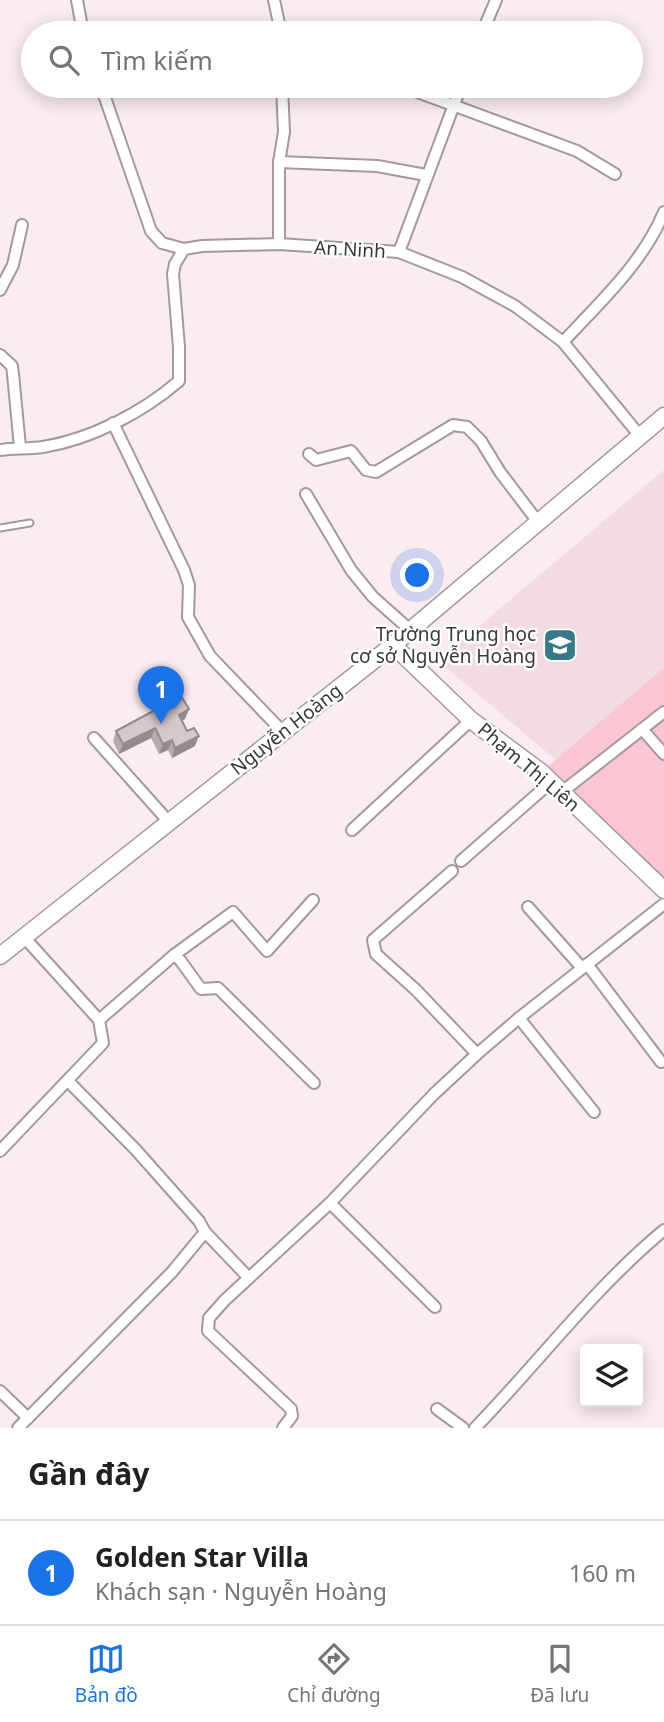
<!DOCTYPE html>
<html lang="vi">
<meta charset="utf-8">
<style>
:root{--surface:#fff;--page:#f2f2f2;--text:#202124;--muted:#757577;--line:#e0e0e0;--accent:#1a73e8}
body{margin:0;font-family:"Noto Sans",sans-serif;background:var(--page);color:var(--text)}
.controls{position:absolute;right:21px;bottom:21px;display:grid;overflow:hidden;border-radius:7px;box-shadow:0 4px 18px #0003}
.controls button{width:63px;height:63px;display:grid;place-items:center;padding:0;border:0;border-bottom:2px solid var(--line);background:var(--surface);color:var(--text);font:35px sans-serif}
.you{position:absolute;left:418px;top:576px;width:24px;height:24px;margin:-18px;border:5px solid #fff;border-radius:50%;background:#1a73e8;box-shadow:0 0 0 10px #1a73e833}
.badge{display:grid;place-items:center;width:46px;height:46px;border-radius:50%;background:var(--accent);color:#fff;font-size:23px;font-weight:700}
.pin{position:absolute;translate:-50% -58px;filter:drop-shadow(0 2px 4px #0008)}
.pin::after{content:'';position:absolute;top:37px;width:24px;height:21px;background:inherit;clip-path:polygon(0 0,100% 0,50% 100%)}
.list{margin:0;padding:0;list-style:none}
h2{display:flex;justify-content:space-between;align-items:center;height:91px;margin:0;padding:0 28px;font-size:30px}
h2 small{font-size:23px;font-weight:400;color:var(--muted)}
.list li{display:grid;grid-template-columns:46px 1fr auto;gap:21px;align-items:center;box-sizing:border-box;height:105px;padding:0 28px;border-top:2px solid var(--line)}
.list b{display:block;font-size:26px;white-space:nowrap}
.list p{margin:0;font-size:23px;white-space:nowrap;color:var(--muted)}
.list em{font-size:23px;font-style:normal;color:var(--muted)}
.icon{flex:none;width:38px;height:38px;fill:none;stroke:currentColor;stroke-width:2;stroke-linecap:round;stroke-linejoin:round}
.map{position:relative;flex:none;width:664px;height:1428px;overflow:hidden}
.search{position:absolute;background:var(--surface);box-shadow:0 4px 18px #0003;left:21px;right:21px;top:21px;height:77px;display:flex;align-items:center;gap:18px;box-sizing:border-box;padding:0 24px;border-radius:38px;color:var(--muted);font-size:26px}
.sheet{height:196px;background:var(--surface)}
nav{display:flex;justify-content:space-around;align-items:center;box-sizing:border-box;height:98px;border-top:2px solid var(--line);background:var(--surface);font-size:19px;color:var(--muted)}
nav a{display:grid;justify-items:center;gap:4px}
nav .on{color:var(--accent)}
.map>svg:first-child{display:block}
.built{fill:#f3dce1}
.green{fill:#fac6d2}
.lines{fill:none;stroke-linecap:round;stroke-linejoin:round}
.lane-casing{stroke:#a6989b;stroke-width:9}
.street-casing{stroke:#a6989b;stroke-width:14}
.secondary-casing{stroke:#a6989b;stroke-width:19}
.lane{stroke:#fff;stroke-width:5}
.street{stroke:#fff;stroke-width:10}
.secondary{stroke:#fff;stroke-width:16}
.wall{fill:#b7abae}
.shaded-wall{fill:#958b8d}
.building{fill:#d5c7ca;stroke:#958b8d;stroke-width:2}
.labels{text-anchor:middle;dominant-baseline:central;stroke-width:5;stroke-linejoin:round;paint-order:stroke}
.street-label{font-size:19px;fill:#3c3738;stroke:#fff}
.poi-label{font-size:19px;fill:#3c3738;stroke:#fff;text-anchor:end}
</style>
<div class="map">
<svg width="664" height="1428" viewBox="0 0 664 1428">
<rect width="100%" height="100%" fill="#faecef"/>
<path class="built" d="M664,470v222l-102,73 -118,-99 1,-11z"/>
<path class="green" d="M664,668v222l-123,-118z"/>
<g class="lines">
<g class="lane-casing">
<path id="lane" d="M0,528l30,-5"/>
</g>
<g class="street-casing">
<g id="street">
<path d="M77,0l6,33"/>
<path d="M274,0l7,33"/>
<path d="M482,33l14,-33"/>
<path d="M101,86l50,145 11,12 22,6 18,-3 77,-2 120,8 63,25 53,29 48,36 77,94"/>
<path d="M409,86l11,7 157,58 38,23"/>
<path d="M279,162l98,4 49,9"/>
<path d="M279,244v-82l5,-30 -2,-46"/>
<path d="M399,252l62,-166"/>
<path d="M0,290l13,-25 9,-40"/>
<path d="M563,342c37,-40 80,-79 101,-130"/>
<path d="M0,355l12,11 1,8 7,73"/>
<path d="M113,423l71,147 5,15 -1,32 22,39 73,76"/>
<path d="M0,450c14,-2 29,-1 43,-3 49,-8 100,-35 136,-66v-34l-6,-73 2,-10 9,-15"/>
<path d="M309,454l7,6 35,-9 15,19 10,2 77,-47 14,2 14,14 19,31 38,50"/>
<path d="M306,494l45,76 22,27 37,33"/>
<path d="M642,729l22,25"/>
<path d="M94,738l75,84"/>
<path d="M562,792l102,-80"/>
<path d="M352,830l119,-110"/>
<path d="M461,861l90,-79"/>
<path d="M452,871l-79,69 3,14 40,36 61,64"/>
<path d="M528,907l54,61"/>
<path d="M174,955l59,-43 34,39 46,-51"/>
<path d="M587,964l74,98"/>
<path d="M519,1018l75,94"/>
<path d="M99,1020l75,-65 6,5 21,29 17,-1 96,95"/>
<path d="M0,1151l103,-108 -4,-23 -75,-83"/>
<path d="M330,1203l105,104"/>
<path d="M205,1232l44,46"/>
<path d="M0,1391l28,27"/>
<path d="M437,1409l26,19"/>
<path d="M18,1428l154,-156 33,-40 -6,-11 -63,-71 -68,-69"/>
<path d="M283,1428l9,-12 -1,-7 -83,-78 1,-13 16,-18 105,-97 104,-109 43,-40 42,-36 145,-114"/>
<path d="M475,1428c63,-65 119,-140 189,-198"/>
</g>
</g>
<g class="secondary-casing">
<g id="secondary">
<path d="M393,645l78,75 70,52 123,118"/>
<path d="M0,956l393,-311 271,-229"/>
</g>
</g>
<use href="#lane" class="lane"/>
<use href="#street" class="street"/>
<use href="#secondary" class="secondary"/>
</g>
<path class="wall" d="M189,709l-4,10 -3,2 13,25 -23,12 -4,-8 -9,4 -8,-16 -32,16 -6,-13 3,-10z"/>
<g class="shaded-wall">
<path d="M189,709l-4,10 -10,6 4,-10z"/>
<path d="M155,728l-4,10 -32,16 4,-10z"/>
<path d="M199,736l-4,10 -23,12 3,-10z"/>
<path d="M172,740l-4,10 -9,4 4,-10z"/>
</g>
<path class="building" d="M181,696l8,13 -10,6 8,16 7,-3 5,8 -24,12 -3,-8 -9,4 -8,-16 -32,16 -7,-13z"/>
<defs>
<g id="school-square" transform="scale(1.75)"><rect x="-9" y="-9" width="18" height="18" rx="4" fill="#357a88" stroke="#fff"/><path d="M0-5L7-2L0 1L-7-2ZM-4 1L0 2.5L4 1V4Q0 6-4 4Z" fill="#fff"/></g>
</defs>
<g fill-rule="evenodd">
<use href="#school-square" x="560" y="645"/>
</g>
<g class="labels">
<g class="street-label">
<text transform="translate(350 249) rotate(3)">An Ninh</text>
<text transform="translate(286 729) rotate(-38)">Nguyễn Hoàng</text>
<text transform="translate(529 767) rotate(40)">Phạm Thị Liên</text>
</g>
<g class="poi-label">
<text x="536" y="634">Trường Trung học<tspan x="536" dy="22">cơ sở Nguyễn Hoàng</tspan></text>
</g>
</g>
</svg>
<div class="controls">
<button><svg class="icon" aria-label="layers" viewBox="0 0 24 24"><path d="M12 4l9 5-9 5-9-5zM3 14l9 5 9-5"/></svg></button>
</div>
<div class="you"></div>
<div class="pin badge" style="left:161px;top:724px">1</div>
<div class="search"><svg class="icon" aria-label="search" viewBox="0 0 24 24"><circle cx="10" cy="10" r="6"/><path d="M15 15l6 6"/></svg>Tìm kiếm</div>
</div>
<section class="sheet">
<h2>Gần đây<small></small></h2>
<ul class="list">
<li><span class="badge">1</span><div><b>Golden Star Villa</b><p>Khách sạn · Nguyễn Hoàng</p></div><em>160 m</em></li>
</ul>
</section>
<nav>
<a class="on"><svg class="icon" aria-label="map" viewBox="0 0 24 24"><path d="M3 6l6-2 6 2 6-2v14l-6 2-6-2-6 2zM9 4v14M15 6v14"/></svg>Bản đồ</a>
<a><svg class="icon" aria-label="directions" viewBox="0 0 24 24"><path d="M12 3l9 9-9 9-9-9zM9 14v-3h6M13 9l2 2-2 2"/></svg>Chỉ đường</a>
<a><svg class="icon" aria-label="saved" viewBox="0 0 24 24"><path d="M7 4h10v16l-5-4-5 4z"/></svg>Đã lưu</a>
</nav>
